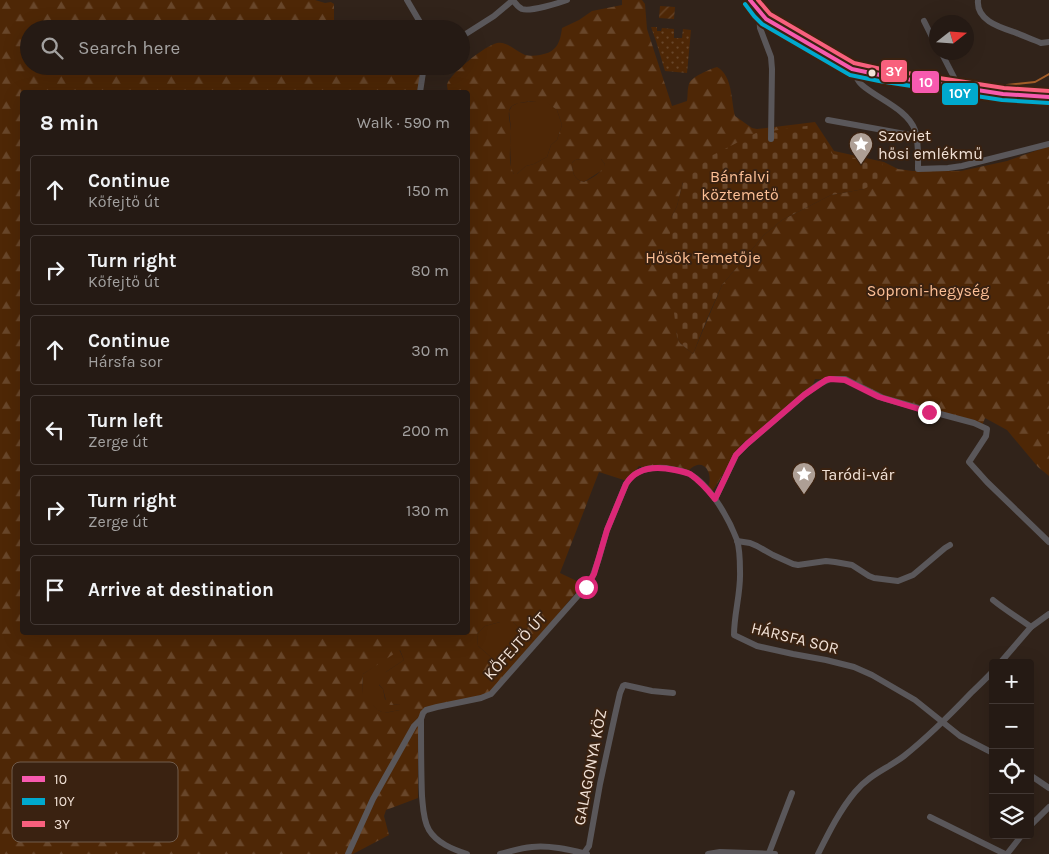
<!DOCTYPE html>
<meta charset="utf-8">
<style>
:root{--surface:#251a14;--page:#2d231d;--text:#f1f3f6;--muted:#a3a1a0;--line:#423834}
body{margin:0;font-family:Karla,sans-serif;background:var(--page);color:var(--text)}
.controls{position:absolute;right:15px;bottom:15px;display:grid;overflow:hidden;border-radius:5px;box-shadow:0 5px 20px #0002}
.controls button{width:45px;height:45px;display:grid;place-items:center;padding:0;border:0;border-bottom:1px solid var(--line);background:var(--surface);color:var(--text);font:25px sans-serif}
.compass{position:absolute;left:929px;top:15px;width:45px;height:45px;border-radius:50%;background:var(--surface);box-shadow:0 5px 20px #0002;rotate:73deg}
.stop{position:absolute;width:15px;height:15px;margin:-11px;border:4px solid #db2777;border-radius:50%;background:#fff}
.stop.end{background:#db2777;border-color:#fff;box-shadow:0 1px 5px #0008}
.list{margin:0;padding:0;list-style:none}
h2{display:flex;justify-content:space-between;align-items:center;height:65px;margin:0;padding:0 20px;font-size:21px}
h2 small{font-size:16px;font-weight:400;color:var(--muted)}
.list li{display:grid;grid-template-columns:32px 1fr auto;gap:15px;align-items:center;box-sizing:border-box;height:70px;margin:0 10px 10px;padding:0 10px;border:1px solid var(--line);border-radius:5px}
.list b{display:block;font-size:19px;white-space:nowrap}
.list p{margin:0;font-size:16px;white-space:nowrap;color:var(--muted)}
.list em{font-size:16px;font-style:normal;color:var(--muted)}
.icon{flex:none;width:28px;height:28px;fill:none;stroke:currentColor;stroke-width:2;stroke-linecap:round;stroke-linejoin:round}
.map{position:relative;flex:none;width:1049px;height:854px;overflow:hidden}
.search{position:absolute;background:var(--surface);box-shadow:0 5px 20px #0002;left:20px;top:20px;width:450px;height:55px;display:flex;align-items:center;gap:12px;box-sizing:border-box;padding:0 18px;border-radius:28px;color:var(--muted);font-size:19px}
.panel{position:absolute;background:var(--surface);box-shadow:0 5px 20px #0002;left:20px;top:90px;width:450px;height:545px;border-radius:5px}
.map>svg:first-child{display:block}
.grass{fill:#4e2706}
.forest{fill:url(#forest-firs);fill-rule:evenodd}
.cemetery{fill:url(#cemetery-stones)}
.park{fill:url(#park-dots)}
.garden{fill:url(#garden-furrows)}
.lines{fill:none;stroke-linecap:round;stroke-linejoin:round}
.stream{stroke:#a25d28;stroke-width:2}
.street{stroke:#5a575a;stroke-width:6}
.bus-1-casing{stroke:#3a2211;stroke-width:8}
.bus-2-casing{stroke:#3a2211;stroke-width:8}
.bus-3-casing{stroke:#3a2211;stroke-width:8}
.bus-1{stroke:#f75aaf;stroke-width:4}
.bus-2{stroke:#00a9ce;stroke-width:4}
.bus-3{stroke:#f8607d;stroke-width:4}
.route{stroke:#db2777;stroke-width:6}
.bus-dot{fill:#f2e2d7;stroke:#3a2211;stroke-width:2}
.labels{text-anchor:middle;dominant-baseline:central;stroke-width:4;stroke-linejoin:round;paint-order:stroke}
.poi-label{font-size:16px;fill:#f2e2d7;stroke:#3a2211;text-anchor:start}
.park-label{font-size:16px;fill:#fcbf96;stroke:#3a2211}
.street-label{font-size:16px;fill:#f2e2d7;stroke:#3a2211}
.key{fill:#3a2211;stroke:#715c4c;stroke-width:1}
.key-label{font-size:14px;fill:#f2e2d7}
.line-badge{stroke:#3a2211;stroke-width:2}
.badge-label{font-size:14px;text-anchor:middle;font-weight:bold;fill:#fff}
</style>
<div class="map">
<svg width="1049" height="854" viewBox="0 0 1049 854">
<defs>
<pattern id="forest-firs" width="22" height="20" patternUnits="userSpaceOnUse" patternTransform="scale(1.25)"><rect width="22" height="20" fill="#4e2706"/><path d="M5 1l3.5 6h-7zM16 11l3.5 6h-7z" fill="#68462a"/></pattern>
<pattern id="cemetery-stones" width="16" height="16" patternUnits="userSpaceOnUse" patternTransform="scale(1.25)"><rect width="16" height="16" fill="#4e2706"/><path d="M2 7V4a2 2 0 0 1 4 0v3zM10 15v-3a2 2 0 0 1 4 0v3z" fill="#68462a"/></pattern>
<pattern id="park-dots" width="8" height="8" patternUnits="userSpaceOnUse" patternTransform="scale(1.25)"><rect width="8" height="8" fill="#4e2706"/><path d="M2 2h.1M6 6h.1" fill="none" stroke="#68462a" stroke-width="1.8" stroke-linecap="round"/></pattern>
<pattern id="garden-furrows" width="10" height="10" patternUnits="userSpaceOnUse" patternTransform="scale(1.25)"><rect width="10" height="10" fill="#4e2706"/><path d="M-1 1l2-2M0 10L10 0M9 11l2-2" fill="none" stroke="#68462a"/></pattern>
</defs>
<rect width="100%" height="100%" fill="#31231a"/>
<g class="grass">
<path d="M545,100l12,10 5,15 -5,15 -6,5 -4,12 -13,7 -8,2 -9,8h-3l-3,-5 -1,-24 1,-16 -2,-18 3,-5 6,-3z"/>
<path d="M581,159h20l4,5 -1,5 -20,13c-10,-2 -12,-10 -12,-19l3,-3z"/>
<path d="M500,622h13l22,20 -26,31 -31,-27 -1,-12 8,-8z"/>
<path d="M399,649l5,11 -18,12 -7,13 4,4 2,10 6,6 9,-1v6l-16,3 -7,-3 -15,-17 1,-19z"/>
</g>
<path class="forest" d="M0,0h315l10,3 6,-1 3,2v17l25,8h-330v37h392l-3,26h-396v540h446v-540h-20c0,-1 -1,-6 -1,-7 2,-11 39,-40 50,-42 10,-2 19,8 28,12 4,1 10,1 15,0 17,-3 20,-12 22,-27l17,-8 13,-9 30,-6v-5h20l3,4 2,25 25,77 15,-5c1,-5 0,-11 2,-17 2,-7 21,-15 28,-17 16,9 14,34 18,49l17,12 5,1 58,-7 19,29 50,11 14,7 15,2h48l46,-10 42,-15v330l-11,-9 -31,-37 -22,-12 -3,8 -101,-27 -37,-19 -29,-1 -2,6 -71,59 -30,48 -4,-5c6,-14 -5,-33 -21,-15l-39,-3 -9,-3 -12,15 -28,-9 -39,101 23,11 -48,58 -22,-20h-13l-15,4 -8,8 1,12 31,27 -15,18 -71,22 -5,23v62l-32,12 -2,6 5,19 -36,19h-353zM545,101l12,9 5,15 -5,15 -6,5 -4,12 -13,7 -8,2 -9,8h-3c-7,-11 -3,-31 -3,-43 0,-7 -5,-18 0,-24 5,-6 26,-6 34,-6zM581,159h20l4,5c-3,9 -13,14 -21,18 -10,-2 -12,-10 -12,-19l3,-3zM683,182l181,7 -33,6 -49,25 -18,15 -42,50 -29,69 -13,-11 -3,-6 -6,-119 6,-12zM400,650l4,10 -18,12 -10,5 1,5 6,7 4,15 4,1 9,-1v6c-12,2 -19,6 -27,-5l1,-5 -4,-5 -8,-2 1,-19z"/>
<path class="cemetery" d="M814,125l18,29 51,9 -7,20 -12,6 -33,6 -49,25 -18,15 -42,50 -15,34 -14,35 -13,-11 -3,-6 -9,-74 3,-45 6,-12 6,-24 28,-26 45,-23z"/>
<path class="park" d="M651,27h6v4h4l1,-3 12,1v9h8l1,-9 8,1 -4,43 -22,-2 -9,-30z"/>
<path class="garden" d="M660,6l15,1 -1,12 -15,-1z"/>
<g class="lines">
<path class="stream" d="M1007,85l28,-3 14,-8"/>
<g class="street">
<path d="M407,0l17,29"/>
<path d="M750,0l9,12 7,7 86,50 28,6 79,12 44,7 46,3"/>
<path d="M978,0c-2,20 21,27 36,32 9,4 18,7 27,11l8,-1"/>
<path d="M759,12l1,16 11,29 1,12 -1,70"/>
<path d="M924,21l12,24"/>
<path d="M461,37l33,-21 19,-16c2,3 5,7 9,9 8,3 37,-6 45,-9"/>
<path d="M941,52l18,35"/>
<path d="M852,69c3,5 5,12 10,16 16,14 45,24 53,45 4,12 3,26 3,39l30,-1 14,-2 87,-22"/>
<path d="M420,92l4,-26"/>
<path d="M828,120l88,16"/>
<path d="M715,499l21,-44 11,-11 57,-49 15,-11 11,-5h15l38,19 46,13 45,12 13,6 -1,7 -17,26 18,20 62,60"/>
<path d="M737,541l13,2 7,3 16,9 20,9 5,1 28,-4 9,1 17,3 17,11 5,2 24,3 15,-6 6,-5 26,-22 5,-3"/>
<path d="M993,600c12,10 26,18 38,27"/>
<path d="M1000,663l31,-36 18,-13"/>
<path d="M421,719c0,26 0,51 1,77 1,10 1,24 7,34 8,13 23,19 38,24"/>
<path d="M1030,775l19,13"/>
<path d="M930,817l75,37"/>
<path d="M1030,826l19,-19"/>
<path d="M584,853l5,-7 11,-62 15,-69 5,-22 3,-7 2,-1 27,6 21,2"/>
<path d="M769,853l23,-60"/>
<path d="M348,854l25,-55 41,-73 7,-7 2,-6 3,-3 11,-3 44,-9 10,-4 100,-113 8,-23 8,-28 19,-46c9,-15 24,-17 40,-16 6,1 13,2 19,4 23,8 44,47 52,68 3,10 3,21 3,31 1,22 -6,42 -6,64l23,11 36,8 33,6 28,7 18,8 43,25 45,36 33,17"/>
<path d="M500,854c11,-3 21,-6 32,-7 18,-2 38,3 55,7"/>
<path d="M708,854l12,-2 55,2"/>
<path d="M818,854c11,-22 22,-44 37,-62 15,-18 32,-23 49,-36 25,-20 46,-41 67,-63 7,-7 15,-14 22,-22"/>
<path d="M1007,854l15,-19"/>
</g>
<g class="bus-1-casing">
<path id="bus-1" d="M750,0l16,19 86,50 28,6 123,19 46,3"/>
</g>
<g class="bus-2-casing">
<path id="bus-2" d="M745,4l9,12 8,8 88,51 29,6 123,19 47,3"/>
</g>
<g class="bus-3-casing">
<path id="bus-3" d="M758,0l12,14 84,49 27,6 123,19 45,3"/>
</g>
<use href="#bus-1" class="bus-1"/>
<use href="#bus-2" class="bus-2"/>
<use href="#bus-3" class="bus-3"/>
</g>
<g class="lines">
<path class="route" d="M586,587l8,-13 13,-44 19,-46c11,-18 31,-18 49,-14 5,1 10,2 15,4 10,7 18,16 25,25l21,-44 11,-11 57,-49 22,-15 4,-1 15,1 34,17 50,15"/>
</g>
<defs>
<g id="sight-pin" transform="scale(1.25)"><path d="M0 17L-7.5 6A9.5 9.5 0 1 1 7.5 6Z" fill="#ae9f95" stroke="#3a2211"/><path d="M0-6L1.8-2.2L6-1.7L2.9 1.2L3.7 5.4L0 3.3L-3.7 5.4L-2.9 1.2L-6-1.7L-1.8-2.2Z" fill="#fff"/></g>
</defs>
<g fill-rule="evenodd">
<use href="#sight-pin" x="861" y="144"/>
<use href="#sight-pin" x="804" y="474"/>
</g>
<circle class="bus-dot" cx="872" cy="73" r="4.5"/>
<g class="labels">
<g class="poi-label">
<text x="878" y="135">Szoviet<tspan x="878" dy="18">hősi emlékmű</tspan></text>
<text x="822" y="474">Taródi-vár</text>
</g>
<g class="park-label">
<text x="740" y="176">Bánfalvi<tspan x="740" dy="18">köztemető</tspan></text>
<text x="703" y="257">Hősök Temetője</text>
<text x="928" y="290">Soproni-hegység</text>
</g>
<g class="street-label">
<text transform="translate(795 638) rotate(14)">HÁRSFA SOR</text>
<text transform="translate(515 646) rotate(-48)">KŐFEJTŐ ÚT</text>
<text transform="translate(590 767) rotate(-79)">GALAGONYA KÖZ</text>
</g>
</g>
<rect x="12" y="762" width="166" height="80" rx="8" class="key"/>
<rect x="22" y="776" width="23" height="6" fill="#f75aaf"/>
<rect x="22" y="798" width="23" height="7" fill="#00a9ce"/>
<rect x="22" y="821" width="23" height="6" fill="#f8607d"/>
<g class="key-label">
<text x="54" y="784">10</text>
<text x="54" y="806">10Y</text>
<text x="54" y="829">3Y</text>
</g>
<g class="line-badge">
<rect x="880" y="59" width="28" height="24" rx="5" fill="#f8607d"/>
<rect x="911" y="70" width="29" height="24" rx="5" fill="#f75aaf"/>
<rect x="941" y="82" width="38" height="24" rx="5" fill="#00a9ce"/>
</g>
<g class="badge-label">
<text x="894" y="76">3Y</text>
<text x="926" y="87">10</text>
<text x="960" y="98">10Y</text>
</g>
</svg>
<div class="controls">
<button>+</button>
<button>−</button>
<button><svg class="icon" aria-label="locate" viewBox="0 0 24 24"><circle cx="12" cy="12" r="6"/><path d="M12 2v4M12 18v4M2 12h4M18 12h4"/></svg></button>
<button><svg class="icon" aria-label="layers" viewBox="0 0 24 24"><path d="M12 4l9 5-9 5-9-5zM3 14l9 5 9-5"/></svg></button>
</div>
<svg class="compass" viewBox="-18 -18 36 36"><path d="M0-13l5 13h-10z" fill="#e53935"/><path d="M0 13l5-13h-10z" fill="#a3a1a0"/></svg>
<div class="stop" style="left:586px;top:587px"></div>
<div class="stop end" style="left:929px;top:412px"></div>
<div class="search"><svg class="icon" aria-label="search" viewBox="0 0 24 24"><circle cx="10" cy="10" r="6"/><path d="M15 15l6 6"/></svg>Search here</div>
<section class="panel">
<h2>8 min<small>Walk · 590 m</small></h2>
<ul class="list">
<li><svg class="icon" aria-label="ahead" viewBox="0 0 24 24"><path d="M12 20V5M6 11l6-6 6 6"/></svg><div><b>Continue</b><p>Kőfejtő út</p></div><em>150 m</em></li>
<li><svg class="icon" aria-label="right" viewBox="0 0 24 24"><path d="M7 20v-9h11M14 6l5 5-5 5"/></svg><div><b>Turn right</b><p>Kőfejtő út</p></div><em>80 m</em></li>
<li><svg class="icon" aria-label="ahead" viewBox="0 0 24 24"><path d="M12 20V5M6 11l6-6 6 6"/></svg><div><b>Continue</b><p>Hársfa sor</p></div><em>30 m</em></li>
<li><svg class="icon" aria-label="left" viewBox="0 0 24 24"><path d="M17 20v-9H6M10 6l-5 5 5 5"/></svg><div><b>Turn left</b><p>Zerge út</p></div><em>200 m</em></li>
<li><svg class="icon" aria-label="right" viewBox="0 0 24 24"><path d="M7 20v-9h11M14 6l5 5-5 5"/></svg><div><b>Turn right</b><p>Zerge út</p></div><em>130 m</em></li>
<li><svg class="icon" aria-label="arrive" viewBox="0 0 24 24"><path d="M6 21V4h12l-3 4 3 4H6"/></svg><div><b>Arrive at destination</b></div></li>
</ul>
</section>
</div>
